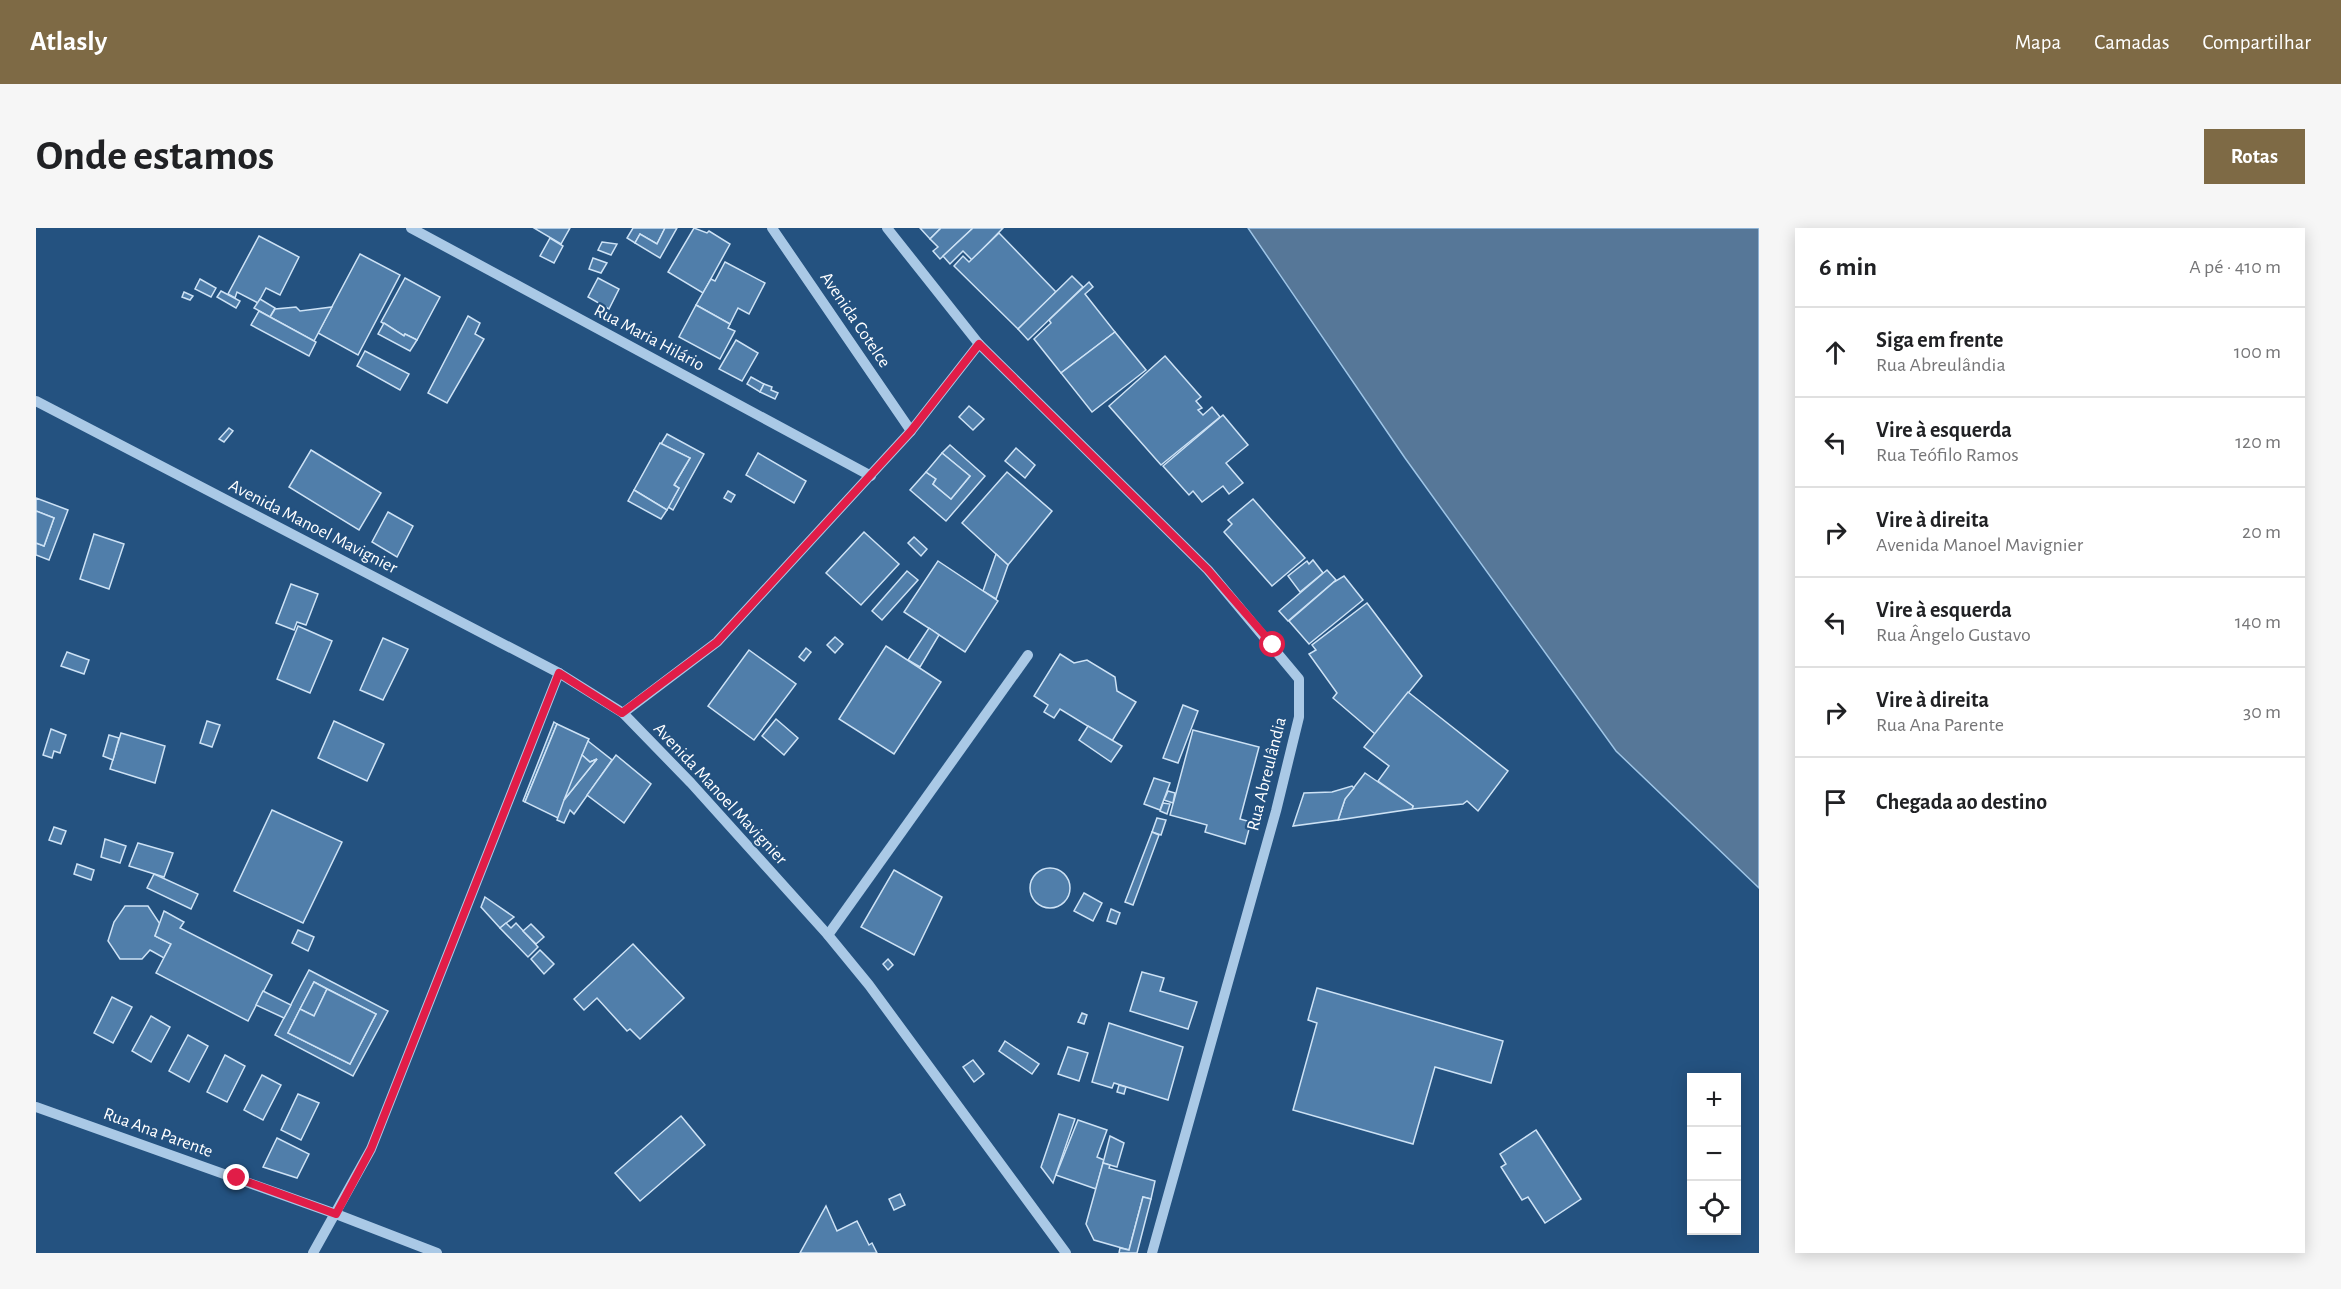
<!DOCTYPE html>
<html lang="pt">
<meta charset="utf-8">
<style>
:root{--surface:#fff;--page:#f6f6f6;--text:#202124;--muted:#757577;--line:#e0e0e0;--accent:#7e6a45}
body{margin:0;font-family:"Alegreya Sans",sans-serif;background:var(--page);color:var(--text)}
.controls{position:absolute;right:18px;bottom:18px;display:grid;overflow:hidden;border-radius:0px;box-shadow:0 3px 15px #0003}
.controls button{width:54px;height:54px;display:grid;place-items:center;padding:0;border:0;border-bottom:2px solid var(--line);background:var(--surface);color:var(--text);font:30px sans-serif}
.stop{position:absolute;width:18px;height:18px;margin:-14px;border:4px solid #e11d48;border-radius:50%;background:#fff}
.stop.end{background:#e11d48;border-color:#fff;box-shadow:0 2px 6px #0008}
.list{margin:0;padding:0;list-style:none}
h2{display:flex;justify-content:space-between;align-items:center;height:78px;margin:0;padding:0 24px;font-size:26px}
h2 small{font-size:20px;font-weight:400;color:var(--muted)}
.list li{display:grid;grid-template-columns:39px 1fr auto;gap:18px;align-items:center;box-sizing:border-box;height:90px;padding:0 24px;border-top:2px solid var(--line)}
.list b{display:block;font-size:22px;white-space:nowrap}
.list p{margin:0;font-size:20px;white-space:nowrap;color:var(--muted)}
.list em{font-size:20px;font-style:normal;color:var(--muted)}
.icon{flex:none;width:33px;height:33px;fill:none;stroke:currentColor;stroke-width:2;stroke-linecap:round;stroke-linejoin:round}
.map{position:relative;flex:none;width:1723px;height:1025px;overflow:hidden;border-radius:0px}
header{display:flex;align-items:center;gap:36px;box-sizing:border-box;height:84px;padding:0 30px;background:var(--accent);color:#fff}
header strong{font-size:28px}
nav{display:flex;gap:33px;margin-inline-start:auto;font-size:21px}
.intro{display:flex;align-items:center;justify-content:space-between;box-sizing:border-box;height:144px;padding:0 36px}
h1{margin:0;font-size:42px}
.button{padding:15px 27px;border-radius:0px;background:var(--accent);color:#fff;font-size:21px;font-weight:700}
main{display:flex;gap:36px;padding:0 36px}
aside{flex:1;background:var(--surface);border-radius:0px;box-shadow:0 3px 15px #0003}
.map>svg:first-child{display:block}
.water{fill:#567798;stroke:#9ec5e7;stroke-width:1.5}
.building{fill:#507eaa;stroke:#cde2f5;stroke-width:1.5;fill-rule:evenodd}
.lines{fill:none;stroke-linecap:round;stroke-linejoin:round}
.minor{stroke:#aac9e6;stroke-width:10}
.route{stroke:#e11d48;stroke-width:8}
.labels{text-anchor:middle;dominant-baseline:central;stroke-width:4.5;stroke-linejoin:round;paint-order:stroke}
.street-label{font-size:18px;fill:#fff;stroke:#245280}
</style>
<header>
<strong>Atlasly</strong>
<nav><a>Mapa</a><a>Camadas</a><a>Compartilhar</a></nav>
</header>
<div class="intro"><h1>Onde estamos</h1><a class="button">Rotas</a></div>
<main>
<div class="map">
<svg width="1723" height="1025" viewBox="0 0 1723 1025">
<rect width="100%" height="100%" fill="#245280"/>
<path class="water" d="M1212,0h511v660l-143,-137 -211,-293z"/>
<g class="building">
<path d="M498,0h36l-9,16z"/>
<path d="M597,0h32l-8,16 -17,-10 -5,9 -8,-5z"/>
<path d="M629,0h12l-17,30 -25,-15 5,-9 17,10z"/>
<path d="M658,0l13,5 2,-2 21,13 -27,49 -35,-21z"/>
<path d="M884,0h21l-11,11z"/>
<path d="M905,0h32l-33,31 -7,-8 5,-4 -8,-8z"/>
<path d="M937,0h30l-31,32 -9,-9 -13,13 -7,-8z"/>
<path d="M963,5l57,59 -38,37 -64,-63 9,-10 6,6z"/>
<path d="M223,8l40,21 -19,38 -14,-7 -8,15 -21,-11 -2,6 -7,-4z"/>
<path d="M514,10l13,8 -9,17 -14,-7z"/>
<path d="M566,14l15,2 -6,11 -13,-5z"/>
<path d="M324,26l40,21 -42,80 -40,-22z"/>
<path d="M557,30l14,5 -6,10 -12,-4z"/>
<path d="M689,34l40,21 -16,31 -11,-6 -8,16 -34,-19 15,-26 4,2z"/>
<path d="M1036,48l11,11 -55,53 -10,-11z"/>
<path d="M369,50l35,19 -23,43 -12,-6 -1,2 -23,-14z"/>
<path d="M562,50l21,11 -10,20 -21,-12z"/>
<path d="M164,51l16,9 -5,9 -16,-8z"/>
<path d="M1053,54l4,5 -8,7 30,38 -54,41 -27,-34 17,-16 -2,-3z"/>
<path d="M185,63l19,10 -4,7 -19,-11z"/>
<path d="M148,64l9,4 -3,4 -8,-3z"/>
<path d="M224,71l15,9 -5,9 -16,-9z"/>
<path d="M660,77l34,19 -2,4 7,3 -15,28 -41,-22z"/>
<path d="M260,79l4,4 32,-4 -18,34 -44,-24 5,-8z"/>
<path d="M223,83l57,31 -7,14 -58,-31z"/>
<path d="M432,88l12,7 -5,11 9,5 -37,64 -19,-10z"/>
<path d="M348,95l20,13 1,-2 12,6 -7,11 -32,-17z"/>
<path d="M1079,104l31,38 -54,42 -31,-39z"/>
<path d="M700,112l22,13 -16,28 -23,-12z"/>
<path d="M329,123l44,23 -9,16 -43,-24z"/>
<path d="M1129,128l36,41 -5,4 6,7 -4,2 5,5 9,-8 8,10 -59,48 -52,-59z"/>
<path d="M715,149l13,7 -4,8 -13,-8z"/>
<path d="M728,156l8,3 -1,3 7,3 -3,6 -15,-7z"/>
<path d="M933,178l15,13 -11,11 -14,-13z"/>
<path d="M1187,187l25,30 -22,18 17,20 -14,11 -6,-8 -21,16 -9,-11 -4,4 -26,-29z"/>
<path d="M193,200l4,3 -9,11 -5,-3z"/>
<path d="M631,206l37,20 -31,56 -5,-3 11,-19 -5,-3 16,-27 -29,-14z"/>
<path d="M624,215l30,15 -16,27 5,3 -12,22 -33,-20z"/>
<path d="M914,217l35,31 -39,45 -36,-31 16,-18 10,7 -3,5 18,15 19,-23 -28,-23z"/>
<path d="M980,220l19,17 -10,13 -20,-17z"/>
<path d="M275,222l70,43 -22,37 -70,-43z"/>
<path d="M722,225l48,28 -12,22 -48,-28z"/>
<path d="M906,225l28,23 -19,23 -18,-15 3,-5 -10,-7z"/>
<path d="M971,244l45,39 -44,54 -46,-42z"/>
<path d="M598,262l33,20 -6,9 -33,-18z"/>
<path d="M692,263l7,4 -4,7 -7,-4z"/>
<path d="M0,270l32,12 -19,50 -13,-5v-12l8,3 10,-28 -18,-7z"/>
<path d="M1217,271l52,59 -33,28 -48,-54 8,-8 -4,-4z"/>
<path d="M0,283l18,7 -10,28 -8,-3z"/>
<path d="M352,284l25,14 -16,31 -25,-15z"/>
<path d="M828,304l35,32 -38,41 -35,-32z"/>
<path d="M58,306l30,10 -15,45 -29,-10z"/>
<path d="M878,309l13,12 -6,7 -13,-13z"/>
<path d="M960,326l12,11 -12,34 -13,-8z"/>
<path d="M1277,332l10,13 -23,19 -12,-16 19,-15 2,3z"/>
<path d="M902,333l60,40 -33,51 -61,-40z"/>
<path d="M1291,342l9,10 -48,41 -9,-10z"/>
<path d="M871,343l11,9 -36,40 -10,-9z"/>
<path d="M1308,348l19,24 -54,44 -20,-23 45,-39z"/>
<path d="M255,356l27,10 -12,31 -9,-3 -3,8 -18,-7z"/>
<path d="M1331,375l55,73 -47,58 -42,-36 4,-5 -28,-39 7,-4 -4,-5z"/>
<path d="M262,398l34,15 -22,52 -33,-14z"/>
<path d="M893,400l10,7 -19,32 -12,-7z"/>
<path d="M799,409l8,7 -8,9 -8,-8z"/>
<path d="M347,410l25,11 -25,51 -23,-10z"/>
<path d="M850,418l55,36 -47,72 -55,-35z"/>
<path d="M770,420l5,4 -7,9 -5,-4z"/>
<path d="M713,422l47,34 -42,56 -46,-34z"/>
<path d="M31,424l22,8 -5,14 -23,-8z"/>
<path d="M1024,426l14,9 13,-3 28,17 2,14 19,11 -24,39 -52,-32 -6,9 -10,-6 4,-7 -14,-9z"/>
<path d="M1372,464l100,79 -30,40 -11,-10 -4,3 -51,5 1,-3 -35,-25 11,-15 -25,-19z"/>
<path d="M1147,477l15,6 -20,52 -15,-5z"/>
<path d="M740,491l22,19 -14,17 -22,-19z"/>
<path d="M171,493l13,4 -8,22 -12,-4z"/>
<path d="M298,493l50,23 -17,37 -49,-23z"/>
<path d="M518,494l3,2 -32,78 -2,-1z"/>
<path d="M521,496l32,15 -31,79 -33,-16z"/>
<path d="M1052,498l34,20 -11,16 -32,-22z"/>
<path d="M15,501l15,6 -6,18 -6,-2 -2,7 -9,-3z"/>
<path d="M1157,502l66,17 -19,72 11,3 -6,22 -40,-12 2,-7 -37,-10z"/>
<path d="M85,505l44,13 -10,37 -45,-14z"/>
<path d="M73,507l10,3 -6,22 -10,-4z"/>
<path d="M552,513l24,19 -38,54 -4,-4 -6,13 -7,-3 7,-20 33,-41 -7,3 -8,-7z"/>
<path d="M546,527l8,7 7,-3 -33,41z"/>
<path d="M580,527l35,29 -27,39 -37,-28z"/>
<path d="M1329,545l48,33 -1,3 -74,11 7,-21z"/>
<path d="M1118,550l16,5 -10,27 -16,-6z"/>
<path d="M1316,558l2,2 -9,11 -7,21 -45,6 11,-33 28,-1z"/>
<path d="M1132,563l7,2 -2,10 -9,-3z"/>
<path d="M1127,575l7,1 -3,10 -7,-3z"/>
<path d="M236,582l70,32 -39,81 -69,-32z"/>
<path d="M1121,590l9,2 -5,15 -9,-3z"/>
<path d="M18,599l12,4 -5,13 -12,-4z"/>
<path d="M1116,604l7,3 -26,70 -8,-3z"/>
<path d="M69,611l21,7 -6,17 -19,-6z"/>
<path d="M102,615l35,10 -9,24 -35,-11z"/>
<path d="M41,636l17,6 -3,10 -17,-6z"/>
<circle cx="1014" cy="660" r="20"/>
<path d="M858,642l48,27 -28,58 -53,-28z"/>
<path d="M118,646l44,20 -7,15 -44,-21z"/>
<path d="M1048,665l18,10 -9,18 -19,-10z"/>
<path d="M449,669l29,20 -14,11 -19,-21z"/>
<path d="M89,678h23l12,18 -5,12 16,8 -7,14 -14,-8 -8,9h-22l-12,-18 6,-19z"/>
<path d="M1075,681l9,4 -4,11 -9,-3z"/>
<path d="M128,683l20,11 -4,6 92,47 -24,46 -92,-48 15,-29 -16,-8z"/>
<path d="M470,695l5,5 5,-5 22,24 -10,10 -28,-29z"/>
<path d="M495,696l13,13 -8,7 -13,-13z"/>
<path d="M262,702l16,7 -6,14 -16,-8z"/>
<path d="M597,716l51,54 -44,41 -10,-10 -3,2 -30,-33 -13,12 -10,-11z"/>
<path d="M504,722l14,14 -10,10 -13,-15z"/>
<path d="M852,731l5,6 -5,5 -5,-6z"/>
<path d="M273,742l79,41 -35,65 -78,-41zM278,754l62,32 -26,50 -62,-31z"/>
<path d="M1106,744l22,6 -4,13 37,11 -9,27 -58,-18z"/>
<path d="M278,754l13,7 -13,27 -14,-7z"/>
<path d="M1281,760l186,53 -12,42 -56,-16 -22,77 -120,-34 24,-87 -9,-3z"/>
<path d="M291,761l49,25 -26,50 -62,-31 12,-24 14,7z"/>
<path d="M227,763l28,14 -7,13 -28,-13z"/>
<path d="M76,769l20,10 -19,36 -19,-10z"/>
<path d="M1046,785l5,2 -3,9 -6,-2z"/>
<path d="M115,788l19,11 -19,35 -19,-11z"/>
<path d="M1073,795l74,24 -15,53 -54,-17 -2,5 -20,-6z"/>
<path d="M152,807l20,11 -19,36 -20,-11z"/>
<path d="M969,813l34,23 -7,10 -33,-23z"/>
<path d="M1032,819l20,6 -9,28 -21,-7z"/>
<path d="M189,827l20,11 -18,36 -20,-10z"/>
<path d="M937,832l11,14 -10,8 -11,-15z"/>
<path d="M226,847l19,10 -18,35 -19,-10z"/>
<path d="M1083,857l7,2 -2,7 -7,-2z"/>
<path d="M262,866l21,9 -18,37 -20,-10z"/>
<path d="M1023,886l16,5 -22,64 -12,-16z"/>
<path d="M645,888l24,29 -65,56 -25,-28z"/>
<path d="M1042,892l29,10 -10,27 7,3 -8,29 -40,-14z"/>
<path d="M1500,902l45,69 -36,24 -17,-26 -6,3 -21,-33 5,-3 -6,-10z"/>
<path d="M1074,908l14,7 -7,24 -14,-4z"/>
<path d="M241,910l32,16 -12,24 -34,-11z"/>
<path d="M1067,935l7,2 -1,3 46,13 -4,18 -8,-2 -14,53 -35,-10 -8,-16z"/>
<path d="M864,966l5,11 -11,5 -5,-11z"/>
<path d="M1107,969l8,2 -14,54h-18l1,-5 9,2z"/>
<path d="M790,978l11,25 20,-10 12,24 3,-2 5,10h-77z"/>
</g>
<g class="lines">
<g class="minor">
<path d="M375,0l460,248"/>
<path d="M736,0l139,203"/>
<path d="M851,0l92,116 229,226 91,109v38l-23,94 -124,442"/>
<path d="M0,173l523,272 64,40 68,70 137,152 41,50 197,268"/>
<path d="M587,485l94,-71 194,-211 68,-87"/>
<path d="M792,707l200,-280"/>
<path d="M0,879l300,107 101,39"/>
<path d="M277,1025l58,-104 188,-476"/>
</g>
</g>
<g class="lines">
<path class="route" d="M201,950l99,36 35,-65 188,-476 63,40 95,-71 194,-211 68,-87 229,226 65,75"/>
</g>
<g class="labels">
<g class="street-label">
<text transform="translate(819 92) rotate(56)">Avenida Cotelce</text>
<text transform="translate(613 110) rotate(28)">Rua Maria Hilário</text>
<text transform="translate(277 299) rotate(27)">Avenida Manoel Mavignier</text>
<text transform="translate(1231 546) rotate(-76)">Rua Abreulândia</text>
<text transform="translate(684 566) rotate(47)">Avenida Manoel Mavignier</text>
<text transform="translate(122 905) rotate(20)">Rua Ana Parente</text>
</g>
</g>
</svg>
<div class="controls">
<button>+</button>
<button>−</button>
<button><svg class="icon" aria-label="locate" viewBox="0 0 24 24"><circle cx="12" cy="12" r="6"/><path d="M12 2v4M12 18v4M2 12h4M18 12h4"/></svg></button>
</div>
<div class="stop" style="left:1237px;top:417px"></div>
<div class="stop end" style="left:201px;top:950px"></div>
</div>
<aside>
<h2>6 min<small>A pé · 410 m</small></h2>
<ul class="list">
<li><svg class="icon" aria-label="ahead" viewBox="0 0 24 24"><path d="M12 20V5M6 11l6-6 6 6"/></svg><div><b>Siga em frente</b><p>Rua Abreulândia</p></div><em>100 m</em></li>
<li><svg class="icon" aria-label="left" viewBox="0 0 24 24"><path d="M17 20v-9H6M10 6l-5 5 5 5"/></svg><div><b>Vire à esquerda</b><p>Rua Teófilo Ramos</p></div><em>120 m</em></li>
<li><svg class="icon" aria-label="right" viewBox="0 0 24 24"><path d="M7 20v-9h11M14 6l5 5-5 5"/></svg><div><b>Vire à direita</b><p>Avenida Manoel Mavignier</p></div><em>20 m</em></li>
<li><svg class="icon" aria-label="left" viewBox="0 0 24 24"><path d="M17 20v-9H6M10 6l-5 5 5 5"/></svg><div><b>Vire à esquerda</b><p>Rua Ângelo Gustavo</p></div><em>140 m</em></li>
<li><svg class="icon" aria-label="right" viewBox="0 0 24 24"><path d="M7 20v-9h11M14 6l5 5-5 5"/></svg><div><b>Vire à direita</b><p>Rua Ana Parente</p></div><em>30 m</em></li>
<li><svg class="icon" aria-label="arrive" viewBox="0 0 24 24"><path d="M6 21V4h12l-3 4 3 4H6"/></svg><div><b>Chegada ao destino</b></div></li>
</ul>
</aside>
</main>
